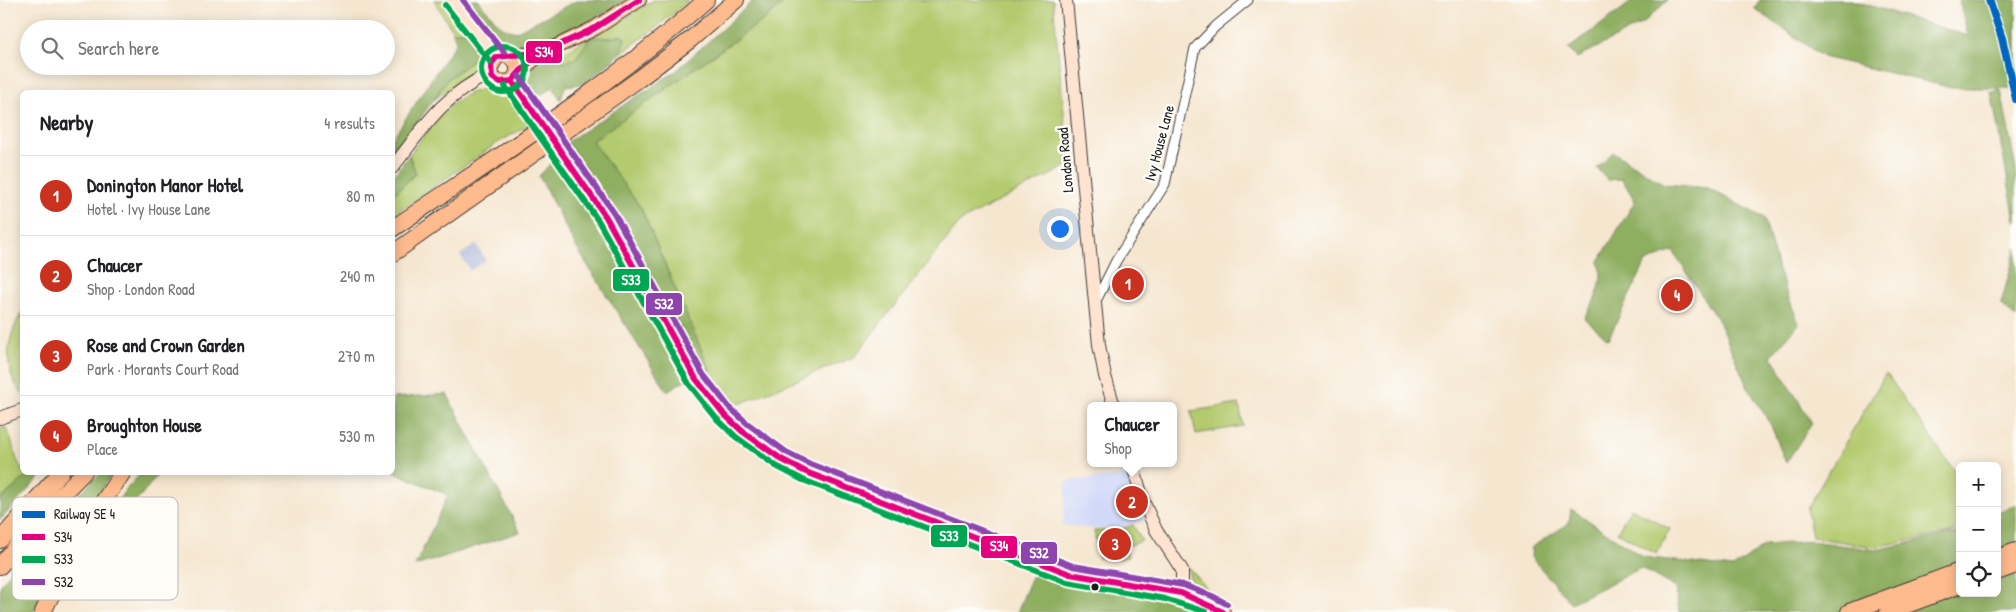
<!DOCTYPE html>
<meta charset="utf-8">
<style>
:root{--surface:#fff;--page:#f6f6f6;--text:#202124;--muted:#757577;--line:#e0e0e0;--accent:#c8321e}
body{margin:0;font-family:"Patrick Hand",sans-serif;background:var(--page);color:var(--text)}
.controls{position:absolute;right:15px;bottom:15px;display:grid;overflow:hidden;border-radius:8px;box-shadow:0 2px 12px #0003}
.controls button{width:45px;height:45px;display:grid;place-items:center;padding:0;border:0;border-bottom:1px solid var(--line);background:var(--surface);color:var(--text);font:25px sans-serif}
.you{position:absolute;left:1059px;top:228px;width:18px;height:18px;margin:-12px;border:4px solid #fff;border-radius:50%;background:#1a73e8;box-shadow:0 0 0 8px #1a73e833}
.badge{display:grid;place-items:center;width:32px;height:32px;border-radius:50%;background:var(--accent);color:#fff;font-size:16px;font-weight:700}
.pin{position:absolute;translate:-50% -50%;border:2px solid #fff;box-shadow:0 1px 5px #0006}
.popup{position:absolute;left:1087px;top:402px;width:90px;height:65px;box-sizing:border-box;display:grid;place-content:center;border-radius:8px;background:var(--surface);filter:drop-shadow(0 1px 4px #0005);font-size:16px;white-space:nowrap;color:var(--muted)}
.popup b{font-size:19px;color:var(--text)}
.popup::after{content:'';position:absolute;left:50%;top:100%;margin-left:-10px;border:10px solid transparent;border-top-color:var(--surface)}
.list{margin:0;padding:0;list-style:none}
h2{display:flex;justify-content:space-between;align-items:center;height:65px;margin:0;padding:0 20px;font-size:21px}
h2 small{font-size:16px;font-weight:400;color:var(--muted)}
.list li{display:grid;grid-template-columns:32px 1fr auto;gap:15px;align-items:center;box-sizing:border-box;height:80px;padding:0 20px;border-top:1px solid var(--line)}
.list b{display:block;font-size:19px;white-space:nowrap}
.list p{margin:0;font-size:16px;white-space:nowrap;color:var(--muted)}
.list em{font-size:16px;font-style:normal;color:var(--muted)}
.icon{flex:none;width:28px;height:28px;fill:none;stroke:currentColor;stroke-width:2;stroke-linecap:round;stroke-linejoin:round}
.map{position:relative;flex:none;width:2016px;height:612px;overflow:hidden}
.search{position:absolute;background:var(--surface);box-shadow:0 2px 12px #0003;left:20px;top:20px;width:375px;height:55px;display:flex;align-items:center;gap:12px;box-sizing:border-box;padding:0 18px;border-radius:28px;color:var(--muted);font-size:19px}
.panel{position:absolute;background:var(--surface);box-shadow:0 2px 12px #0003;left:20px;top:90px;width:375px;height:385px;border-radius:8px}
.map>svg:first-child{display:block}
.built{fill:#d1d9f9}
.industrial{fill:#bbc3de}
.green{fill:#b3ca6e;stroke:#687345}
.forest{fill:#8eae61;stroke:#55653e}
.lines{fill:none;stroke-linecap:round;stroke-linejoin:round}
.street-casing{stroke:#3d3a37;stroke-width:11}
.secondary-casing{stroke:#3d3a37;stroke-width:14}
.primary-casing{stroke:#3d3a37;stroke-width:16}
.highway-casing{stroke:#3d3a37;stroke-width:18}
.street{stroke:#fff;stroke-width:9}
.secondary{stroke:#fee3d1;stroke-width:12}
.primary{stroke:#fcba8d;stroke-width:14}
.highway{stroke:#fcba8d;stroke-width:16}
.primary-bridge-casing{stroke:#3d3a37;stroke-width:16;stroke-linecap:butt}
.primary-bridge{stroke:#fcba8d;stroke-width:14}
.bus-1-casing{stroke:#fdfcf7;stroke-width:10}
.bus-2-casing{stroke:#fdfcf7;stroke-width:10}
.bus-3-casing{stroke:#fdfcf7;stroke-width:10}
.bus-1{stroke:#e5007d;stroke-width:6}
.bus-2{stroke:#00a651;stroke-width:6}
.bus-3{stroke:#8e44ad;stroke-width:6}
.rail-1-casing{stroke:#fdfcf7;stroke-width:11}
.rail-1{stroke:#0065bd;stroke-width:8}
.bus-dot{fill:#1c1c1c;stroke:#fdfcf7;stroke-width:2}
.labels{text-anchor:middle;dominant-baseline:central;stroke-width:5;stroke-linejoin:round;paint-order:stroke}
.street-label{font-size:15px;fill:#1c1c1c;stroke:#fdfcf7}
.key{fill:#fdfcf7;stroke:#bab9b5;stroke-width:1}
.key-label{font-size:14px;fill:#1c1c1c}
.line-badge{stroke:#fdfcf7;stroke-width:2}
.badge-label{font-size:14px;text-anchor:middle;font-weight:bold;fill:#fff}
</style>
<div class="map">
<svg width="2016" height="612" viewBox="0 0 2016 612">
<rect width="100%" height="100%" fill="#fdfcf7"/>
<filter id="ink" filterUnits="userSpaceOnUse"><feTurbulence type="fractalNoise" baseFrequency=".02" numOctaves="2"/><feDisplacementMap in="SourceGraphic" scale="10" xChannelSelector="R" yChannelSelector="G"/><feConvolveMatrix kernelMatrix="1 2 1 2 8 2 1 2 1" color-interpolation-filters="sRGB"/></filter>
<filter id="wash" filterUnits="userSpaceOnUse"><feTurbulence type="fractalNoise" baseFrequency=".0096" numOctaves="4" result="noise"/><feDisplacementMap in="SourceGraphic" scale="20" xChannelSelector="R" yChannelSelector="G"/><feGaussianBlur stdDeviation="1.12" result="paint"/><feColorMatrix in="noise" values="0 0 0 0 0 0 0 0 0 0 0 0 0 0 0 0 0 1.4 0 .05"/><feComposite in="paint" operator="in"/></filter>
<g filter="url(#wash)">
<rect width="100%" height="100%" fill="#f5e6cf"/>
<path class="built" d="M1130,475l15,45 -27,8 -23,1 -32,-4 4,-44z"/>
<path class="industrial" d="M476,244l10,16 -16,11 -10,-16z"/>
<g class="green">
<path d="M434,0h12l23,30 -16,2z"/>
<path d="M653,0h36l-33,28 -36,26 4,-8c-12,-8 -20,-10 -33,-8l-16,21 -16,3 -8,-4 64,-33z"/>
<path d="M787,0h266l16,165 -108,56 -107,136 -115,47 -23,-19 -75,-177 -50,-67 178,-125z"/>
<path d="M480,48l5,7 -2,13 -32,19 -17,13 14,-21 29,-22z"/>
<path d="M491,88c21,7 30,16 42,35l-34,19 -106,73v-20l23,-22 -7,-18c21,-27 44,-65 82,-67z"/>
<path d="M22,312v81c-21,-24 -15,-56 0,-81z"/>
<path d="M1886,373l74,106v49l-11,5 -75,14 -62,-10 -5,-28z"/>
<path d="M1239,404l4,22 -47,8 -5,-23z"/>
<path d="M5,427c9,13 8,30 17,42v3l6,3 -28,25v-71z"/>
<path d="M1631,508l39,21 -14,25 -39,-22z"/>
<path d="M1133,525l9,16 -17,6 3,10 -16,3 -1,-3 -12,1 -5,-27h22z"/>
<path d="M1187,566l29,32 -1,3c-21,-10 -23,-13 -28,-35z"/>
</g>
<g class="forest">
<path d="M461,0h17l22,26 15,6 63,-32h49l-67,38 -38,12 -21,-5 -13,-8z"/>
<path d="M754,0h33l-18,16 -177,125 49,67 69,162 -8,4 -86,-162 -49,-70 109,-71z"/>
<path d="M1634,0h34l-25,23 -66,35 -9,-9z"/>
<path d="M1760,0h92l116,36 -9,-36h57v88h-64l-129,-31 -69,-49z"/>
<path d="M469,30l11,18 -3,9 -29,22 -55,78v-19l63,-96 -3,-10z"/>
<path d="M620,35l5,3 -5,16 -22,19 -15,11 -18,2 -4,14 -8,-13 -11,7 -7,-1 -4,3c-15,-23 -2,-31 20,-38l8,4 16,-3 15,-21c11,-2 20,2 30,-3z"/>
<path d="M2001,90l15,80v54l-25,-132z"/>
<path d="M1613,152l51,32 44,4 56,30 15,55 20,51 -28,32 41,67 -26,40 -16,-40 -23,-37 -27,-62 -47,-73 -27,11 -38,77 -24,-21c12,-19 21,-35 15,-57l36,-60 -13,-22 -15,1 -10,-12z"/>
<path d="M409,155l7,18 -23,22v6v-24z"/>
<path d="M555,159l47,69 85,151 -20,12 -91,-144 -37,-71z"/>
<path d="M2016,248v70l-15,-14z"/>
<path d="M447,394l73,138 -105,34 33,-71 -55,-23v-74z"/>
<path d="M142,472l17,1 -38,47 -14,-2 17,-26z"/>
<path d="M30,473l9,5 -39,42v-20z"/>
<path d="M104,473h8l-26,41 -13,-13 23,-24z"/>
<path d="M2016,504v108h-337l-3,-24 -35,-20 -70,35 -40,-46 1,-10 37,-24 2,-14 72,48 90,11 32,-23 46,-4 65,9 84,-18v61h37v-79z"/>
<path d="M67,506l15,13 -37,65 -11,28h-34v-26l35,-47z"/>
<path d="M1033,574c24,5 48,12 72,15 40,5 66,2 104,23h-192z"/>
</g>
</g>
<g filter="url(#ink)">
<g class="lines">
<g class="street-casing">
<path id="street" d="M1095,299l3,-2 18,-36 49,-77 30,-136 21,-22 32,-26"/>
</g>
<g class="secondary-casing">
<g id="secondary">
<path d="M452,0l45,57"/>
<path d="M1066,0l33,345 6,31 9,30"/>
<path d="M392,168c34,-43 47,-69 98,-95"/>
<path d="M0,418l22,-8"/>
<path d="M1132,463l12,40 12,27 26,40v22"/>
</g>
</g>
<g class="primary-casing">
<g id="primary">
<path d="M508,56l9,8v9l-5,8 -13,1 -7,-5 -2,-8 7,-12c11,-4 28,-1 40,-3"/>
<path d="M517,73l24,-19 54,-26 44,-28"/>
<path d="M512,81l19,25"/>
<path d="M569,161l37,56 90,162 27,34 19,18 39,28 25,13 264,102c12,3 25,6 38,8 42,7 77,5 115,30"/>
</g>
</g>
<g class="highway-casing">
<g id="highway">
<path d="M392,229c107,-73 218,-143 314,-229"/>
<path d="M392,254l247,-175 51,-39 46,-40"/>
<path d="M0,540l61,-68"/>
<path d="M1997,558l19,-7"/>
<path d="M0,566l39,-48 45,-46"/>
<path d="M1997,572l19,-7"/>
<path d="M43,612l36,-74 44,-66"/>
<path d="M1849,612l111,-41"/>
<path d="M1888,612l72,-27"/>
</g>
</g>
<use href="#street" class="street"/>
<use href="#secondary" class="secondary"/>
<use href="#primary" class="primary"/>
<use href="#highway" class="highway"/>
<g class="primary-bridge-casing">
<path id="primary-bridge" d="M531,106l38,55"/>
</g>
<use href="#primary-bridge" class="primary-bridge"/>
<g class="bus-1-casing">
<g id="bus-1">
<path d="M639,0l-49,31 -46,21 51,-24z"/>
<path d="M544,52l-21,16 -11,13 -13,1 -7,-5 -1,-13 6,-7z"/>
<path d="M512,81l94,136 90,162 27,34 19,18 39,28 25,13 264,102 111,19 42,19"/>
</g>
</g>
<g class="bus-2-casing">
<g id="bus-2">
<path d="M445,5l45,57"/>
<circle cx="504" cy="69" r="23"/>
<path d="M505,86l94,136 90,162 27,34 20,19 40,29 27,14 264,102 98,17 41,13"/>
</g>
</g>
<g class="bus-3-casing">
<g id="bus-3">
<path d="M463,0l41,52"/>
<path d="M519,76l95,137 89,161 26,33 19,17 38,28 24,12 263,102 110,19 29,11 15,8"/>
</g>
</g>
<use href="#bus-1" class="bus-1"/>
<use href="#bus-2" class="bus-2"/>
<use href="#bus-3" class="bus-3"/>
<g class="rail-1-casing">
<path id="rail-1" d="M1989,0l13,38 14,61"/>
</g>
<use href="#rail-1" class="rail-1"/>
</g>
</g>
<circle class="bus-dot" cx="1095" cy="587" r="4.5"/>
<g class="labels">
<g class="street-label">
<text transform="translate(1159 143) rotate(-75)">Ivy House Lane</text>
<text transform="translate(1065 160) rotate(-95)">London Road</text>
</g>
</g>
<rect x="12" y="497" width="166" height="103" rx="8" class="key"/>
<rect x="22" y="511" width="23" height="7" fill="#0065bd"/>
<rect x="22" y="534" width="23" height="6" fill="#e5007d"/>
<rect x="22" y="556" width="23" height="7" fill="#00a651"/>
<rect x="22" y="579" width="23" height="6" fill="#8e44ad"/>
<g class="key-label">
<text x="54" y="519">Railway SE 4</text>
<text x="54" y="542">S34</text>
<text x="54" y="564">S33</text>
<text x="54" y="587">S32</text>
</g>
<g class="line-badge">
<rect x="525" y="40" width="38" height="24" rx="5" fill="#e5007d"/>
<rect x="612" y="268" width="38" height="24" rx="5" fill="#00a651"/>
<rect x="645" y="292" width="38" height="24" rx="5" fill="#8e44ad"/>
<rect x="930" y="524" width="38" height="24" rx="5" fill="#00a651"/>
<rect x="980" y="535" width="38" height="24" rx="5" fill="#e5007d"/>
<rect x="1020" y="541" width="38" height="24" rx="5" fill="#8e44ad"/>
</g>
<g class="badge-label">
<text x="544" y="57">S34</text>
<text x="631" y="285">S33</text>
<text x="664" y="309">S32</text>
<text x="949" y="541">S33</text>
<text x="999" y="551">S34</text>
<text x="1039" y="558">S32</text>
</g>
</svg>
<div class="controls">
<button>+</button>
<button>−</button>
<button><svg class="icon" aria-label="locate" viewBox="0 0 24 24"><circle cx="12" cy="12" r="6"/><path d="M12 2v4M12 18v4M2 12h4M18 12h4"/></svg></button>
</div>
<div class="you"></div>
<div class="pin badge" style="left:1128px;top:284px">1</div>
<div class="pin badge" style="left:1132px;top:502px">2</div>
<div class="popup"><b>Chaucer</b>Shop</div>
<div class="pin badge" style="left:1115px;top:544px">3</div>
<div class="pin badge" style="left:1677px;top:295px">4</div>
<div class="search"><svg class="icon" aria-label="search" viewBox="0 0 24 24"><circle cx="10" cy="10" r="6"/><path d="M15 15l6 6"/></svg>Search here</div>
<section class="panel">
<h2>Nearby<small>4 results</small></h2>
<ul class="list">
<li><span class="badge">1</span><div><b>Donington Manor Hotel</b><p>Hotel · Ivy House Lane</p></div><em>80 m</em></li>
<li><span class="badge">2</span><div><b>Chaucer</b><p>Shop · London Road</p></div><em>240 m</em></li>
<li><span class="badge">3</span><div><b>Rose and Crown Garden</b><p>Park · Morants Court Road</p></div><em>270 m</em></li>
<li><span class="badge">4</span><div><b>Broughton House</b><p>Place</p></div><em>530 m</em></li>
</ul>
</section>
</div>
